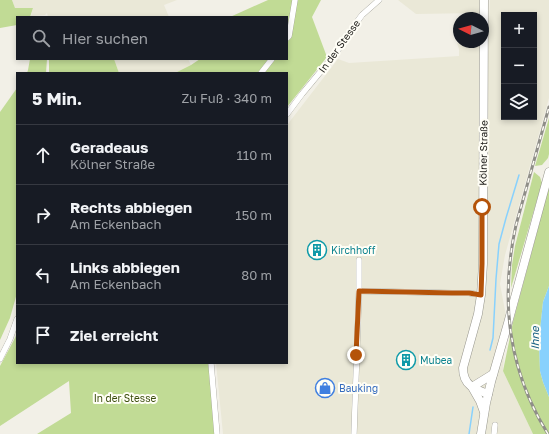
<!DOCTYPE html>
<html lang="de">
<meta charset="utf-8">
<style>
:root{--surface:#171b24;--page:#20242c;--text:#f1f3f6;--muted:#9ea1a6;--line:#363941}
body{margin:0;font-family:"Golos Text",sans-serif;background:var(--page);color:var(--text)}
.controls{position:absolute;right:12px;top:12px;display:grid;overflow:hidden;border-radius:0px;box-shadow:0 2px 6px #0003}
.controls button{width:36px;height:36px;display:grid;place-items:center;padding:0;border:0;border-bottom:1px solid var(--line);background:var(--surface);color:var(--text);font:20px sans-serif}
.compass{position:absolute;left:453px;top:12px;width:36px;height:36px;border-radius:50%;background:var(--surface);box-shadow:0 2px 6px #0003;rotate:275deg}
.stop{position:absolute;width:12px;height:12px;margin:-9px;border:3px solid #b45309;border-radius:50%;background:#fff}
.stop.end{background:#b45309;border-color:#fff;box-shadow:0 1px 4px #0008}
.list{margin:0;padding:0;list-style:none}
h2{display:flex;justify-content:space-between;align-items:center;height:52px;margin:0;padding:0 16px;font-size:17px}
h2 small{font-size:13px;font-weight:400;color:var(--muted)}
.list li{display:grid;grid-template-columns:26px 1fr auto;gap:12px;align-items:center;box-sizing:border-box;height:60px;padding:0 16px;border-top:1px solid var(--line)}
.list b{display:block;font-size:15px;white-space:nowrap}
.list p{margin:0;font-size:13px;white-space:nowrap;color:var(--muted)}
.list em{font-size:13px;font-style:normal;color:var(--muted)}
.icon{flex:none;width:22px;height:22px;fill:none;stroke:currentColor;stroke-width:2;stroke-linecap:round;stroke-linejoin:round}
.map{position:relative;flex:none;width:549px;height:434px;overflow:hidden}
.search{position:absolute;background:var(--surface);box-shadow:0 2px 6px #0003;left:16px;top:16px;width:272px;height:44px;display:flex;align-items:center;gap:10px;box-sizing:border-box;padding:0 14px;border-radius:0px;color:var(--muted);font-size:15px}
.panel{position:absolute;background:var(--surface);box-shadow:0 2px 6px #0003;left:16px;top:72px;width:272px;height:292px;border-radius:0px}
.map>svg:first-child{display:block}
.built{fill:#eae8d7;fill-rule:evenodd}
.green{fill:#c1db95}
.water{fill:#88d1fd}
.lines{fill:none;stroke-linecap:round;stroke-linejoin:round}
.stream{stroke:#88d1fd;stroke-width:1.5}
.street-casing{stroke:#97968d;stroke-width:6}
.secondary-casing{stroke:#97968d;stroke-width:9}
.street{stroke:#fff;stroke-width:5.5}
.secondary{stroke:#fff;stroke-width:8}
.rail-casing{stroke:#8f8e88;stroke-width:3}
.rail{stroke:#fffef6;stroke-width:1.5;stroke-dasharray:4.5;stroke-linecap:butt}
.route{stroke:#b45309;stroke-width:5}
.labels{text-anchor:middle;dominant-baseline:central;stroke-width:4;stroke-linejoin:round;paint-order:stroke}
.street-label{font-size:10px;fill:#22211e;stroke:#fffef6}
.culture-label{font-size:10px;fill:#0d838f;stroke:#fffef6;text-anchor:start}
.shop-label{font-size:10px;fill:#366cbe;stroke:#fffef6;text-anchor:start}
.park-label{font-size:10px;fill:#3c4e0e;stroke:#fffef6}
.water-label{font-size:11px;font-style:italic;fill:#145e82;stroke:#fffef6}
</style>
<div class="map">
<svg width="549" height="434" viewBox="0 0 549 434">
<rect width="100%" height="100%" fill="#f2f0e7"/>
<g class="built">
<path d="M12,0h165l-13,5 5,12h-121l-1,-4 -2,2 -14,1 2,-8h-18z"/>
<path d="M398,0h81v13l-63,1z"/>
<path d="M490,0h59v98l-44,157 -5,29 6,32 -3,55 30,63h-310l-7,-71h71v-238l51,-66 11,4 110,-7v-7l-2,-6 23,3 -1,69 7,1zM504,15h30v102h-30z"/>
<path d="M114,59h74l3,6 -16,8h-56z"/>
</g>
<g class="green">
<path d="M0,0h12l3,8h18l-3,9h-13v8l-17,3z"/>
<path d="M268,0h53l-9,17 15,40 -40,50v-34h-112l16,-8 9,-6h87v-42h-57z"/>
<path d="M30,59h17l-1,14h-19l1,-3z"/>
<path d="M49,59h65l5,14h-70z"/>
<path d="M17,88v205l-7,25 -10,22v-228z"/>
<path d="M549,118v36l-1,4 -6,7 -7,1z"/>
<path d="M534,172l6,5 2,6 -31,105 1,-23 3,-19z"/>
<path d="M549,187v99l-6,16 -4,38 1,31 3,11 6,15v37h-16l-30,-63 10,-49z"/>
<path d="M17,333v30h192l6,71h-178l34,-21 -2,-32 -69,45v-60l15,-28z"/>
</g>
<path class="water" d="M549,286v111l-6,-15 -3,-11 -1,-31 4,-38z"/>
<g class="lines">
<g class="stream">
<path d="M490,350l3,-12 3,-59 3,-35 7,-26 13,-43"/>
<path d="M469,434l4,-27"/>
</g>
<g class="street-casing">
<g id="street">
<path d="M287,38l2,-2 6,-36"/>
<path d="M261,73l11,-14"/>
<path d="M287,114l15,-20 34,-41 12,-19 14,-19 17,-15"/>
<path d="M359,260v31l93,2h17l12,2"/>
<path d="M0,359l10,-20 7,-20"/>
<path d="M211,363l6,71"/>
<path d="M354,434l5,-143"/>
<path d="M494,434l1,-9"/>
</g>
</g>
<g class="secondary-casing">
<g id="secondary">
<path d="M484,0l-1,264 -2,31 -3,19 -15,54c0,17 11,21 25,26"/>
<path d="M472,387l8,14 4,11"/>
<path d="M472,387l21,-13"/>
<path d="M481,434l5,-31 5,-21 17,-59 41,-151"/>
</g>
</g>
<use href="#street" class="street"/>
<use href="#secondary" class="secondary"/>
<g class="rail-casing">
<path id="rail" d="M548,434c-40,-64 -48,-136 -32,-209l33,-118"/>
</g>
<use href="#rail" class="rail"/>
</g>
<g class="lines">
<path class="route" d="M356,355l3,-64 93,2h17l12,2 1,-31v-57"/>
</g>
<defs>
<g id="building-ring" transform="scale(1)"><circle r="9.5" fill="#fffef6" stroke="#0f9aa8" stroke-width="1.5"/><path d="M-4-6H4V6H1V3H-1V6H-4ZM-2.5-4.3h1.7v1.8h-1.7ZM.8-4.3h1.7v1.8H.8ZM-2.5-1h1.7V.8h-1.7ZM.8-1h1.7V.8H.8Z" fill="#0f9aa8"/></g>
<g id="shop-ring" transform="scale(1)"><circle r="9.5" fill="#fffef6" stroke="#3f7fe0" stroke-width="1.5"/><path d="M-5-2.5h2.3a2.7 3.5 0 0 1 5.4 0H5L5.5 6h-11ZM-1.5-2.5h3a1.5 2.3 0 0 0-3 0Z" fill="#3f7fe0"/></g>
</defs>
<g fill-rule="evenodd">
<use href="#building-ring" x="317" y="250"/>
<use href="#building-ring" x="406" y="360"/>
<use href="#shop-ring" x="325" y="388"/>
</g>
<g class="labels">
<g class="street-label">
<text transform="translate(339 46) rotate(-54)">In der Stesse</text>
<text transform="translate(483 153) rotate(-89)">Kölner Straße</text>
</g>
<g class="culture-label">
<text x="331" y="250">Kirchhoff</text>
<text x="420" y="360">Mubea</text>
</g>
<g class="shop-label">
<text x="339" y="388">Bauking</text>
</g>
<g class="park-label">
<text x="125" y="398">In der Stesse</text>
</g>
<g class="water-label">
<text transform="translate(534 338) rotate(-90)">Ihne</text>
</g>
</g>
</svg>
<div class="controls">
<button>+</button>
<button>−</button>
<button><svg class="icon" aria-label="layers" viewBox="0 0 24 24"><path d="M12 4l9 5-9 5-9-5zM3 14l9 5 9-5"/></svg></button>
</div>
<svg class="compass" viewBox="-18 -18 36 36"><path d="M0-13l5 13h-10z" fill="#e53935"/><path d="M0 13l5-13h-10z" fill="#9ea1a6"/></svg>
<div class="stop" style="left:482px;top:207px"></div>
<div class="stop end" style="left:356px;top:355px"></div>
<div class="search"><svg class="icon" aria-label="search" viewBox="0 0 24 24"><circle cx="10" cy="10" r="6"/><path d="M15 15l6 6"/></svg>Hier suchen</div>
<section class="panel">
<h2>5 Min.<small>Zu Fuß · 340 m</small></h2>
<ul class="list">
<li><svg class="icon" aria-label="ahead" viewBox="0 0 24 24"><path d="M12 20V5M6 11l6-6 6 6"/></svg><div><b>Geradeaus</b><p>Kölner Straße</p></div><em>110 m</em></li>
<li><svg class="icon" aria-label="right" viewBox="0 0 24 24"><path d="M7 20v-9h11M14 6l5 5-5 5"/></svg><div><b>Rechts abbiegen</b><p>Am Eckenbach</p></div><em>150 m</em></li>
<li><svg class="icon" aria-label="left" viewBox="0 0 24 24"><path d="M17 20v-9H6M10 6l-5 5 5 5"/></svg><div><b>Links abbiegen</b><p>Am Eckenbach</p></div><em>80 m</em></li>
<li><svg class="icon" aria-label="arrive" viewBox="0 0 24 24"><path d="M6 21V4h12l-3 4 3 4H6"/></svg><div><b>Ziel erreicht</b></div></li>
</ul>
</section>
</div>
